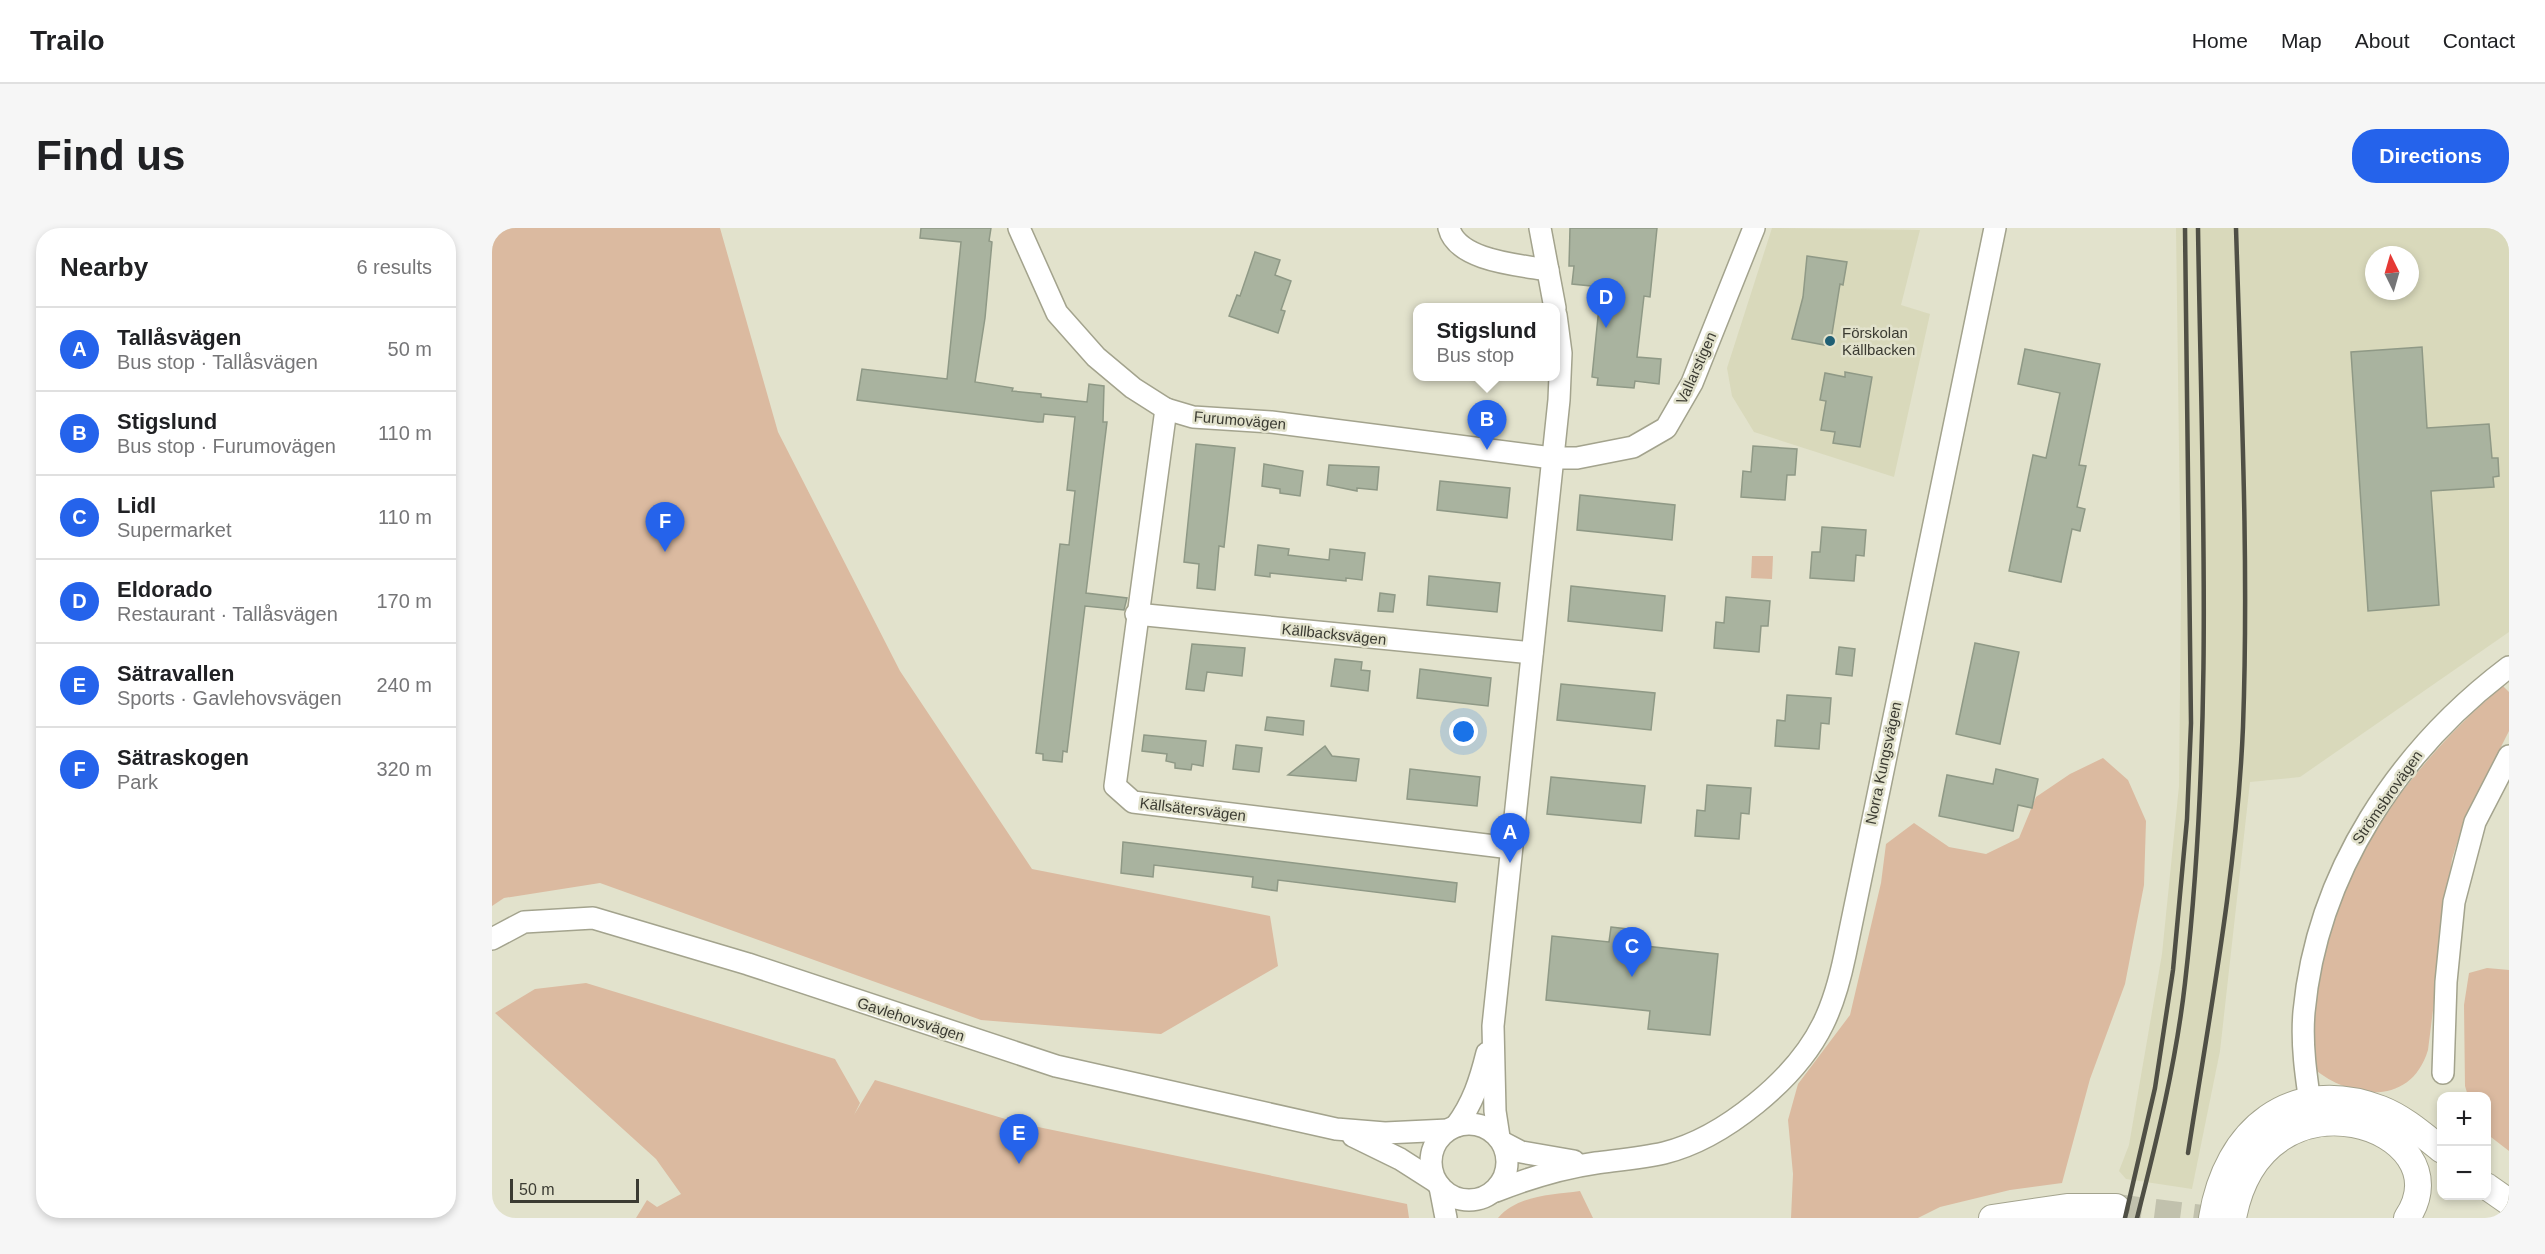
<!DOCTYPE html>
<meta charset="utf-8">
<style>
:root{--surface:#fff;--page:#f6f6f6;--text:#202124;--muted:#757577;--line:#e0e0e0;--accent:#2563eb}
body{margin:0;font-family:Helvetica,sans-serif;background:var(--page);color:var(--text)}
.controls{position:absolute;right:18px;bottom:18px;display:grid;overflow:hidden;border-radius:12px;box-shadow:0 3px 9px #0003}
.controls button{width:54px;height:54px;display:grid;place-items:center;padding:0;border:0;border-bottom:2px solid var(--line);background:var(--surface);color:var(--text);font:30px sans-serif}
.compass{position:absolute;left:1873px;top:18px;width:54px;height:54px;border-radius:50%;background:var(--surface);box-shadow:0 3px 9px #0003;rotate:355deg}
.scale{position:absolute;left:18px;bottom:15px;width:129px;box-sizing:border-box;padding-left:6px;border:3px solid #3b3b32;border-top:0;font-size:16px;line-height:21px;white-space:nowrap;color:#3b3b32;-webkit-text-stroke:4px #e2e2cc;paint-order:stroke}
.you{position:absolute;left:972px;top:504px;width:21px;height:21px;margin:-15px;border:4px solid #fff;border-radius:50%;background:#1a73e8;box-shadow:0 0 0 9px #1a73e833}
.badge{display:grid;place-items:center;width:39px;height:39px;border-radius:50%;background:var(--accent);color:#fff;font-size:20px;font-weight:700}
.pin{position:absolute;translate:-50% -50px;filter:drop-shadow(0 2px 3px #0008)}
.pin::after{content:'';position:absolute;top:32px;width:21px;height:18px;background:inherit;clip-path:polygon(0 0,100% 0,50% 100%)}
.popup{position:absolute;left:921px;top:75px;width:147px;height:78px;box-sizing:border-box;display:grid;place-content:center;border-radius:12px;background:var(--surface);filter:drop-shadow(0 2px 4px #0005);font-size:20px;white-space:nowrap;color:var(--muted)}
.popup b{font-size:22px;color:var(--text)}
.popup::after{content:'';position:absolute;left:50%;top:100%;margin-left:-12px;border:12px solid transparent;border-top-color:var(--surface)}
.list{margin:0;padding:0;list-style:none}
h2{display:flex;justify-content:space-between;align-items:center;height:78px;margin:0;padding:0 24px;font-size:26px}
h2 small{font-size:20px;font-weight:400;color:var(--muted)}
.list li{display:grid;grid-template-columns:39px 1fr auto;gap:18px;align-items:center;box-sizing:border-box;height:84px;padding:0 24px;border-top:2px solid var(--line)}
.list b{display:block;font-size:22px;white-space:nowrap}
.list p{margin:0;font-size:20px;white-space:nowrap;color:var(--muted)}
.list em{font-size:20px;font-style:normal;color:var(--muted)}
.map{position:relative;flex:none;width:2017px;height:990px;overflow:hidden;border-radius:24px}
header{display:flex;align-items:center;gap:36px;box-sizing:border-box;height:84px;padding:0 30px;background:var(--surface);border-bottom:2px solid var(--line)}
header strong{font-size:28px}
nav{display:flex;gap:33px;margin-inline-start:auto;font-size:21px}
.intro{display:flex;align-items:center;justify-content:space-between;box-sizing:border-box;height:144px;padding:0 36px}
h1{margin:0;font-size:42px}
.button{padding:15px 27px;border-radius:24px;background:var(--accent);color:#fff;font-size:21px;font-weight:700}
main{display:flex;gap:36px;padding:0 36px}
aside{flex:1;background:var(--surface);border-radius:24px;box-shadow:0 3px 9px #0003}
.map>svg:first-child{display:block}
.built{fill:#d9d9bb;fill-rule:evenodd}
.green{fill:#dbbaa0}
.building{fill:#a9b39f;stroke:#8f9986;stroke-width:1.5}
.lines{fill:none;stroke-linecap:round;stroke-linejoin:round}
.major-tunnel{stroke:#c1c1ad;stroke-width:26;stroke-dasharray:26 13;stroke-linecap:butt}
.minor-casing{stroke:#a3a38d;stroke-width:24}
.major-casing{stroke:#a3a38d;stroke-width:28}
.minor{stroke:#fff;stroke-width:21}
.major{stroke:#fff;stroke-width:26}
.rail{stroke:#4f4f45;stroke-width:4.5}
.poi-dot{fill:#1f5f74;stroke:#e2e2cc;stroke-width:2}
.labels{text-anchor:middle;dominant-baseline:central;stroke-width:5;stroke-linejoin:round;paint-order:stroke}
.poi-label{font-size:15px;fill:#3b3b32;stroke:#e2e2cc;text-anchor:start}
.street-label{font-size:15px;fill:#3b3b32;stroke:#e2e2cc}
</style>
<header>
<strong>Trailo</strong>
<nav><a>Home</a><a>Map</a><a>About</a><a>Contact</a></nav>
</header>
<div class="intro"><h1>Find us</h1><a class="button">Directions</a></div>
<main>
<aside>
<h2>Nearby<small>6 results</small></h2>
<ul class="list">
<li><span class="badge">A</span><div><b>Tallåsvägen</b><p>Bus stop · Tallåsvägen</p></div><em>50 m</em></li>
<li><span class="badge">B</span><div><b>Stigslund</b><p>Bus stop · Furumovägen</p></div><em>110 m</em></li>
<li><span class="badge">C</span><div><b>Lidl</b><p>Supermarket</p></div><em>110 m</em></li>
<li><span class="badge">D</span><div><b>Eldorado</b><p>Restaurant · Tallåsvägen</p></div><em>170 m</em></li>
<li><span class="badge">E</span><div><b>Sätravallen</b><p>Sports · Gavlehovsvägen</p></div><em>240 m</em></li>
<li><span class="badge">F</span><div><b>Sätraskogen</b><p>Park</p></div><em>320 m</em></li>
</ul>
</aside>
<div class="map">
<svg width="2017" height="990" viewBox="0 0 2017 990">
<rect width="100%" height="100%" fill="#e2e2cc"/>
<g class="built">
<path d="M1280,0l148,2 -19,75 29,9 -36,163 -140,-45 -22,-36 -5,-28z"/>
<path d="M1684,0h333v404l-209,145 -50,5 -30,269 -28,138 -66,-10 -7,-8 10,-26 33,-191 17,-168 2,-189zM1882,27h36v36h-36z"/>
</g>
<g class="green">
<path d="M0,0h228l58,204 122,239 132,198 238,47 8,50 -117,68 -180,-14 -381,-137 -96,15 -12,8z"/>
<path d="M1260,328h21l-1,23 -21,-1z"/>
<path d="M2011,458l6,6v39l-44,87 -13,41 -24,191c-17,56 -75,50 -114,19 -6,-60 5,-126 26,-183 5,-15 18,-29 26,-43 39,-60 82,-111 137,-157z"/>
<path d="M1611,530l25,22 18,41 -2,64 -19,99 -35,95 -28,104 -52,7 -70,17 -22,11h-127l2,-44 -5,-54 10,-36 52,-69 31,-132 5,-39 28,-21 35,24 37,7 33,-16 17,-41 34,-23z"/>
<path d="M1995,740l22,2v181l-22,-17 -1,-38h-18l-3,-10 -1,-81 5,-32z"/>
<path d="M94,755l249,76 25,44 -6,12 21,-35 144,43 388,81 2,14h-773l11,-18 10,7 24,-13 -25,-35 -161,-146 40,-24z"/>
<path d="M1088,963l13,27h-95c20,-23 53,-23 82,-27z"/>
</g>
<g class="building">
<path d="M429,0h70l-2,13 3,1 -7,76 -10,64 38,6 -1,3 29,3v3l46,5 2,-18 15,2 -1,36h4l-21,171 41,5 -3,12 -39,-4 -18,146 -4,-1 -1,11 -19,-2v-6l-7,-1 24,-209 9,1 6,-54 -8,-1 8,-73 -31,-3 -1,8h-5l-181,-22 5,-31 85,10 14,-137 -41,-4z"/>
<path d="M1078,0h87l-7,69 -6,-1 -7,61 24,2 -2,25 -24,-3 -1,7 -37,-3 1,-7 -6,-1 9,-90 -29,-3 2,-18h-5z"/>
<path d="M763,24l25,8 -5,15 16,6 -10,29 4,1 -7,22 -49,-17 8,-21 3,1z"/>
<path d="M1315,28l40,6 -4,23 -3,-1 -10,62 -38,-7 11,-42z"/>
<path d="M1930,119l5,81 62,-4 3,34h6l1,18 -6,1 1,10 -63,4 8,114 -71,6 -17,-259z"/>
<path d="M1533,121l75,15 -21,101 7,1 -9,41 8,2 -5,22 -8,-2 -11,53 -52,-11 24,-116 13,3 14,-65 -42,-9z"/>
<path d="M1353,144l27,5 -12,70 -27,-4 2,-11 -14,-2 5,-29 -6,-1 5,-27 20,4z"/>
<path d="M704,216l39,4 -11,99 -5,-1 -4,44 -18,-2 2,-24 -15,-2z"/>
<path d="M1261,218l44,3 -2,26h-8l-2,25 -44,-3 2,-26 8,1z"/>
<path d="M772,236l39,7 -3,25 -20,-3v-4l-18,-3z"/>
<path d="M837,237l50,2 -2,23 -20,-2v3l-30,-6z"/>
<path d="M948,253l70,7 -3,30 -70,-8z"/>
<path d="M1088,267l95,10 -3,35 -95,-10z"/>
<path d="M1330,299l44,3 -2,26 -8,-1 -2,26 -44,-3 2,-26h8z"/>
<path d="M766,317l31,4 -1,6 41,5 1,-11 35,4 -3,27 -16,-2v3l-76,-8v4l-15,-2z"/>
<path d="M937,348l71,7 -3,29 -70,-7z"/>
<path d="M1079,358l94,10 -3,35 -94,-10z"/>
<path d="M888,365l15,2 -2,17 -15,-1z"/>
<path d="M1234,369l44,4 -2,25h-7l-2,26 -45,-4 2,-26 8,1z"/>
<path d="M1483,415l44,9 -19,92 -44,-10z"/>
<path d="M700,416l53,4 -3,28 -35,-4 -3,19 -18,-2z"/>
<path d="M1347,419l16,2 -3,27 -16,-2z"/>
<path d="M843,431l27,3 -1,8 9,1 -2,20 -37,-5z"/>
<path d="M928,441l71,9 -3,28 -71,-8z"/>
<path d="M1069,456l94,9 -4,37 -94,-10z"/>
<path d="M1295,467l44,3 -2,26 -8,-1 -2,26 -44,-3 2,-26 8,1z"/>
<path d="M775,489l37,4 -1,14 -38,-5z"/>
<path d="M652,507l62,6 -3,25 -11,-2 -1,6 -16,-2v-5l-9,-2 1,-7 -25,-3z"/>
<path d="M744,517l26,3 -3,24 -26,-3z"/>
<path d="M833,518l7,10 27,3 -3,22 -68,-6z"/>
<path d="M918,541l70,8 -3,29 -70,-7z"/>
<path d="M1504,541l42,10 -6,29 -14,-3 -5,26 -74,-15 8,-41 46,9z"/>
<path d="M1059,549l94,9 -4,37 -94,-9z"/>
<path d="M1215,557l44,3 -2,26 -8,-1 -2,26 -44,-3 2,-26 8,1z"/>
<path d="M631,614l334,41 -2,19 -177,-22 -1,11 -25,-4 1,-10 -99,-12 -1,12 -32,-4z"/>
<path d="M1119,699l17,2 -1,15 91,10 -8,81 -62,-6 2,-18 -104,-11 6,-64 57,6z"/>
</g>
<g class="lines">
<path class="major-tunnel" d="M1624,979l86,11"/>
<g class="minor-casing">
<g id="minor">
<path d="M527,0l38,85 39,44 37,31 33,21 27,8 78,5 281,36h25l56,-11 33,-19 26,-45 62,-155"/>
<path d="M957,0c8,33 71,37 99,42"/>
<path d="M1048,0l15,80"/>
<path d="M674,181l-51,377 18,16 378,46"/>
<path d="M644,386l396,39"/>
<path d="M0,711l32,-17 69,-4 155,46 308,102 280,63 49,4 63,-3"/>
<path d="M1951,845l3,-91 8,-80 21,-80 34,-66"/>
<path d="M1820,888c-5,-34 -11,-69 -8,-104 13,-140 95,-262 205,-345"/>
<circle cx="977" cy="934" r="38"/>
<path d="M964,898c17,-23 24,-45 31,-73"/>
<path d="M861,908l47,23 36,23"/>
<path d="M1007,909l-4,-26 -2,-85 66,-626 2,-47 -5,-38"/>
<path d="M1010,914l19,10 53,9"/>
<path d="M948,959l6,31"/>
<path d="M1004,963c33,-13 65,-23 100,-28 23,-3 46,-5 68,-10 60,-15 132,-74 159,-129 11,-22 17,-45 22,-69l150,-727"/>
</g>
</g>
<g class="major-casing">
<g id="major">
<path d="M1994,958l23,16"/>
<path d="M1500,990l75,-11h49"/>
<path d="M1720,990c14,-88 79,-143 169,-109 23,9 42,26 61,41"/>
<path d="M1741,990c30,-160 234,-90 174,0"/>
</g>
</g>
<use href="#minor" class="minor"/>
<use href="#major" class="major"/>
<g class="rail">
<path d="M1696,925c22,-141 49,-283 55,-426 6,-166 -2,-333 -7,-499"/>
<path d="M1633,990l30,-130 18,-118 14,-151 4,-96 -6,-495"/>
<path d="M1645,990c20,-78 39,-156 48,-235 29,-251 17,-503 13,-755"/>
</g>
</g>
<circle class="poi-dot" cx="1338" cy="113" r="6"/>
<g class="labels">
<g class="poi-label">
<text x="1350" y="104">Förskolan<tspan x="1350" dy="17">Källbacken</tspan></text>
</g>
<g class="street-label">
<text transform="translate(1204 140) rotate(-66)">Vallarstigen</text>
<text transform="translate(748 192) rotate(5)">Furumovägen</text>
<text transform="translate(842 406) rotate(6)">Källbacksvägen</text>
<text transform="translate(1391 535) rotate(-78)">Norra Kungsvägen</text>
<text transform="translate(1895 569) rotate(-55)">Strömsbrovägen</text>
<text transform="translate(701 581) rotate(7)">Källsätersvägen</text>
<text transform="translate(419 791) rotate(18)">Gavlehovsvägen</text>
</g>
</g>
</svg>
<div class="controls">
<button>+</button>
<button>−</button>
</div>
<svg class="compass" viewBox="-18 -18 36 36"><path d="M0-13l5 13h-10z" fill="#e53935"/><path d="M0 13l5-13h-10z" fill="#757577"/></svg>
<div class="scale">50 m</div>
<div class="you"></div>
<div class="pin badge" style="left:1018px;top:635px">A</div>
<div class="pin badge" style="left:995px;top:222px">B</div>
<div class="popup"><b>Stigslund</b>Bus stop</div>
<div class="pin badge" style="left:1140px;top:749px">C</div>
<div class="pin badge" style="left:1114px;top:100px">D</div>
<div class="pin badge" style="left:527px;top:936px">E</div>
<div class="pin badge" style="left:173px;top:324px">F</div>
</div>
</main>
